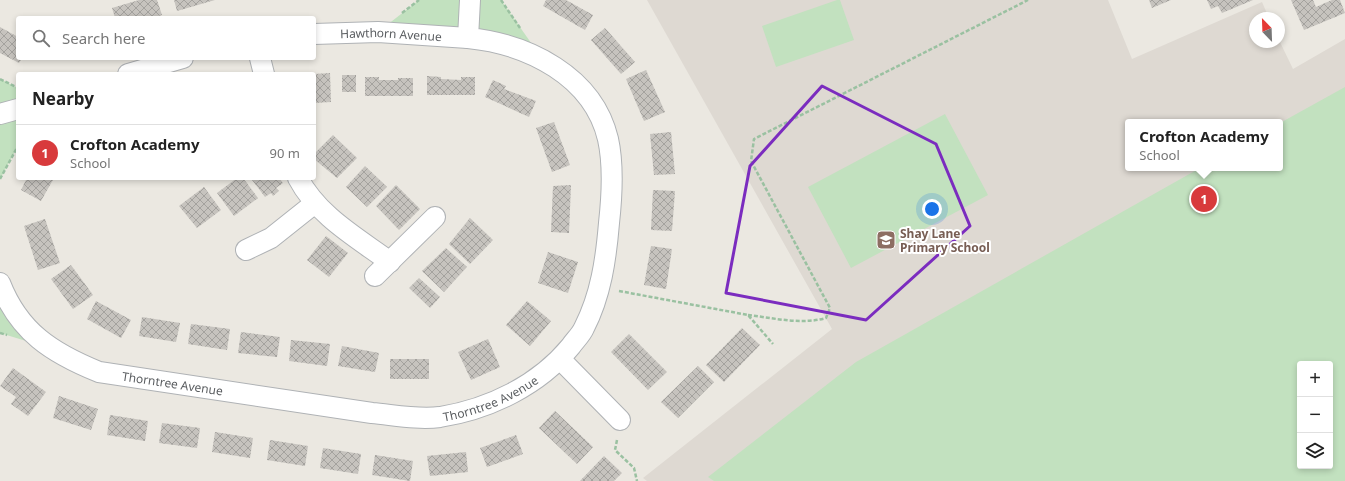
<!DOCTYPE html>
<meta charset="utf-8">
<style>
:root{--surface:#fff;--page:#f6f6f6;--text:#222;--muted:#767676;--line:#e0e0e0;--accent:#d83a3c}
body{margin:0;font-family:"Noto Sans",sans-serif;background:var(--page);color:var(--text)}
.controls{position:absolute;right:12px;bottom:12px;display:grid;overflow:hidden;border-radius:4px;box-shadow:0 2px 6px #0003}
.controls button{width:36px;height:36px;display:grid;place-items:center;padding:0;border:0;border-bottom:1px solid var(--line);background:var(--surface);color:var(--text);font:20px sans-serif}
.compass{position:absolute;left:1249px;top:12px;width:36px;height:36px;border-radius:50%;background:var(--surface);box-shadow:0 2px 6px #0003;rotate:337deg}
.you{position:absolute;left:932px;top:209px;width:14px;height:14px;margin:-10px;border:3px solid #fff;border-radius:50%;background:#1a73e8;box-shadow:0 0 0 6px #1a73e833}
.badge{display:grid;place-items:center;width:26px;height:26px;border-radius:50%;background:var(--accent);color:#fff;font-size:13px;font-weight:700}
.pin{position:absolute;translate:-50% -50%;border:2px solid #fff;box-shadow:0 1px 4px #0006}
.popup{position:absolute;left:1125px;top:119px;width:158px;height:52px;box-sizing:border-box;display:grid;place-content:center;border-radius:4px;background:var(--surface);filter:drop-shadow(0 1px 3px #0005);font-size:13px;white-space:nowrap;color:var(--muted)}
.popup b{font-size:15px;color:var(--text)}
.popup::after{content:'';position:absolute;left:50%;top:100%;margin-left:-8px;border:8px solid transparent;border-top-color:var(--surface)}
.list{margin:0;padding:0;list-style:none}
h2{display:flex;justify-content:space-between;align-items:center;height:52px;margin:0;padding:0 16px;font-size:17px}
h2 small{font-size:13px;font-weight:400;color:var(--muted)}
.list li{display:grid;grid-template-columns:26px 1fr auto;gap:12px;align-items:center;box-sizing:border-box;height:56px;padding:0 16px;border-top:1px solid var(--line)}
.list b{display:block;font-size:15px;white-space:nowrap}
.list p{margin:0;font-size:13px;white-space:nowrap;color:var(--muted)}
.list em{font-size:13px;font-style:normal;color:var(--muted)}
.icon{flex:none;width:22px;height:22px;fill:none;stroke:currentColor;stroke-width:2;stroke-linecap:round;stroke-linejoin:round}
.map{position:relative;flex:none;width:1345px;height:481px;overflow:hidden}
.search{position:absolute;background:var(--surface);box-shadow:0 2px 6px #0003;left:16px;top:16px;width:300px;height:44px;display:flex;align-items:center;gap:10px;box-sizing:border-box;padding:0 14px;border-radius:4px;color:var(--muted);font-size:15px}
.panel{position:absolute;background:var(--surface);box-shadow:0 2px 6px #0003;left:16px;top:72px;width:300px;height:108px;border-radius:4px}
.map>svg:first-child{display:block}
.education{fill:#ded9d2;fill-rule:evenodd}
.grass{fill:#c2e1bf;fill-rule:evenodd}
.building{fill:url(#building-cross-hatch)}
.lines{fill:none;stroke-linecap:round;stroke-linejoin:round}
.minor-casing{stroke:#afb2b5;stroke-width:22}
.path{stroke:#9ac1a1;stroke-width:2.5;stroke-dasharray:4 2;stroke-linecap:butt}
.minor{stroke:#fff;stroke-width:20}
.marked{fill:none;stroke:#7b2cbf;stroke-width:3;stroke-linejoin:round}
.labels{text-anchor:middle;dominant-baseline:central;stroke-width:4;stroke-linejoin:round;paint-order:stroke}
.street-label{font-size:12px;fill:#5a5d60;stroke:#fff}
.education-label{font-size:12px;font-weight:bold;fill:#785e54;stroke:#fff;text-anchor:start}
</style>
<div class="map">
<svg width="1345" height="481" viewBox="0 0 1345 481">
<defs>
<pattern id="building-cross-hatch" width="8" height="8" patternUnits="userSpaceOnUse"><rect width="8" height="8" fill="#c6c3be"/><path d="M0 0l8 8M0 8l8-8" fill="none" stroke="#a4a29e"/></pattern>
</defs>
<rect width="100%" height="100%" fill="#ebe8e1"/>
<path class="education" d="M647,0h461l24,59 130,-57 7,16h-14v24h24v-2l14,29 52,-30v442h-698l-4,-3 189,-149zM1128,122h152v46h-152zM1300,364h30v102h-30z"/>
<g class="grass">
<path d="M419,0h82l42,60 -165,-28z"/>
<path d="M837,0h3l14,40 -78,27 -14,-41z"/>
<path d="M0,79l18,9v58l-18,33z"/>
<path d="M1345,87v394h-631l-6,-4 148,-115 344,-194h80v-45zM1300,364h30v102h-30z"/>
<path d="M945,114l43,81 -137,73 -43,-81z"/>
<path d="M0,283l49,65 -49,-15z"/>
</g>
<g class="building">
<path d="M139,0h18l5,15 -10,3h-37l-3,-10z"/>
<path d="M174,0h41l-38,11z"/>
<path d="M546,0h20l27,15 -8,15 -42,-24z"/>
<path d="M1149,0h22l-19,8z"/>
<path d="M1207,0h46l-31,13 -4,-7 -7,3z"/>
<path d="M1291,0h22l3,7 16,-7h8l5,13 -41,17z"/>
<path d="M0,27l18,10v21h4l-3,5 -19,-10z"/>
<path d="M605,28l30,34 -14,12 -30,-34z"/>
<path d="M646,70l19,42 -21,9 -18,-42z"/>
<path d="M330,73l1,29 -17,1v-29z"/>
<rect x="342" y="75" width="14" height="17"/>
<path d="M427,76l14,1v2l20,1v-3h14v18h-48z"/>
<path d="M365,77h14v3h19v-2h15v18h-48z"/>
<path d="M493,80l13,6 -2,3 32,12 -7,16 -44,-20z"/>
<path d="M554,122l16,43 -18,7 -16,-44z"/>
<path d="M671,132l4,42 -21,1 -4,-41z"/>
<path d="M333,135l24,23 -20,20 -23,-19v-5z"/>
<path d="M365,166l22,21 -20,20 -21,-20z"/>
<path d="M27,178h27l-13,23 -20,-11z"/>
<path d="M237,178h6l15,20 -24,18 -17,-23z"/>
<path d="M255,178h24l4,5 -7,5 3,3 -6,5 -2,-3 -6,4 -13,-17z"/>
<path d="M396,185l24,24 -21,21 -23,-24z"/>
<path d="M571,185l-2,48 -18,-1 2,-46z"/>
<path d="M204,187l17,23 -24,18 -18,-22z"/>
<path d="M653,190l22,1 -3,40 -21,-1z"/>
<path d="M470,218l23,22 -23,24 -21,-20z"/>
<path d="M45,219l15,44 -22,7 -14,-44z"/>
<path d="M326,236l22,17 -19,24 -22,-17z"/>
<path d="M651,246l21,3 -6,40 -22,-4z"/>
<path d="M446,248l21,19 -23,25 -22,-21z"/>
<path d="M548,252l30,10 -10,31 -30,-10z"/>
<path d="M71,265l22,30 -20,14 -22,-30z"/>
<path d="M419,278l21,19 -10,11 -21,-20z"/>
<path d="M96,301l35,19 -10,18 -34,-19z"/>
<path d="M527,301l24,20 -21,25 -24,-21z"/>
<path d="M142,317l38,6 -4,19 -37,-6z"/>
<path d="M191,324l39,5 -3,21 -39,-6z"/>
<path d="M742,328l18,17 -36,37 -18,-17z"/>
<path d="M241,332l39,5 -3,20 -39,-4z"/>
<path d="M629,334l38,38 -19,18 -37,-38z"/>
<path d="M488,339l12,28 -29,13 -13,-28z"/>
<path d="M291,340l39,4 -3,22 -38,-5z"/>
<path d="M342,346l37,7 -4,19 -37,-6z"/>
<rect x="390" y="359" width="39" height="20"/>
<path d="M698,366l16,16 -36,36 -17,-16z"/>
<path d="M13,368l33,24 -18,24 -17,-12 5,-7 -16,-11z"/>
<path d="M59,396l39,13 -7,21 -38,-12z"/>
<path d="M555,411l38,36 -16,17 -38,-36z"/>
<path d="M110,415l38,6 -3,20 -38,-6z"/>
<path d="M162,423l38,5 -3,20 -38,-5z"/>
<path d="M215,432l38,6 -3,20 -38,-6z"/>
<path d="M516,435l7,19 -36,13 -7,-19z"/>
<path d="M270,440l38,6 -3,20 -38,-6z"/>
<path d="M323,448l38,6 -3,20 -38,-6z"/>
<path d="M466,452l2,20 -38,4 -3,-20z"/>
<path d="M375,455l38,6 -3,20 -38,-6z"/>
<path d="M604,456l18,17 -8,8h-34z"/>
</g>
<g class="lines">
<g class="minor-casing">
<g id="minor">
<path id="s1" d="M314,34l64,-2 90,6"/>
<path d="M260,58l4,16"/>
<path d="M128,74l55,-16"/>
<path d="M0,114l18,-5"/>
<path d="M298,178c20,38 58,59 92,84"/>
<path d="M246,250l25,-12 44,-35"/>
<path d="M375,276l60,-59"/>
<path id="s2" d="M0,283c19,49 52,70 99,89l273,41c22,2 46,7 68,4 50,-8 99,-32 131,-71 4,-6 10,-11 13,-18 17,-33 22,-69 25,-105 3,-27 5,-57 -1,-84 -15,-63 -80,-95 -140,-101l2,-38"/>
<path d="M560,359l60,61"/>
</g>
</g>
<g class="path">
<path d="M501,0l19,28"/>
<path d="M402,13l17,-13"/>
<path d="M0,79l18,9"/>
<path d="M0,179l18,-33"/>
<path d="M619,291l129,24 25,29"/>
<path d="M748,315c26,3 53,10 78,3l4,-10 -79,-147 3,-22 274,-139"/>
<path d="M0,333l7,2"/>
<path d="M617,440l-2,10 19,18 3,13"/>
</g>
<use href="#minor" class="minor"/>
</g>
<path class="marked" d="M822,86l114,58 34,82 -104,94 -140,-27 24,-127z"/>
<defs>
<g id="school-square" transform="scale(1)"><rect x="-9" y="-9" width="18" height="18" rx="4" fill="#8d6e63" stroke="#fff"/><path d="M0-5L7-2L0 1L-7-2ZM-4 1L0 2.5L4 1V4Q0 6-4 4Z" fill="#fff"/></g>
</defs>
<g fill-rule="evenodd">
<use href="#school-square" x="886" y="240"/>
</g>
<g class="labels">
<g class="street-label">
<text stroke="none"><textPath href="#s1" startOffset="77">Hawthorn Avenue</textPath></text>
<text stroke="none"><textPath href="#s2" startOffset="212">Thorntree Avenue</textPath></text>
<text stroke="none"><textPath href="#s2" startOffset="536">Thorntree Avenue</textPath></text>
</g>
<g class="education-label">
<text x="900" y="233">Shay Lane<tspan x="900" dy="14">Primary School</tspan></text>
</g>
</g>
</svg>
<div class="controls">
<button>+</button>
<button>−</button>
<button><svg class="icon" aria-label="layers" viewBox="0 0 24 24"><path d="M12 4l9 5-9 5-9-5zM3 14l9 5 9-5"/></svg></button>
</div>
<svg class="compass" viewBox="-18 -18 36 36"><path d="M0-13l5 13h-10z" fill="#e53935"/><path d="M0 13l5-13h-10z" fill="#767676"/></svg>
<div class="you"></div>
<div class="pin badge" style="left:1204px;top:199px">1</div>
<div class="popup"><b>Crofton Academy</b>School</div>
<div class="search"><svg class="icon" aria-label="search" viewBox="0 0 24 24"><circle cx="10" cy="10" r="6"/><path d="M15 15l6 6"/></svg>Search here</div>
<section class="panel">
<h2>Nearby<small></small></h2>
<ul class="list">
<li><span class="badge">1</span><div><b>Crofton Academy</b><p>School</p></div><em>90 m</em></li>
</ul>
</section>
</div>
